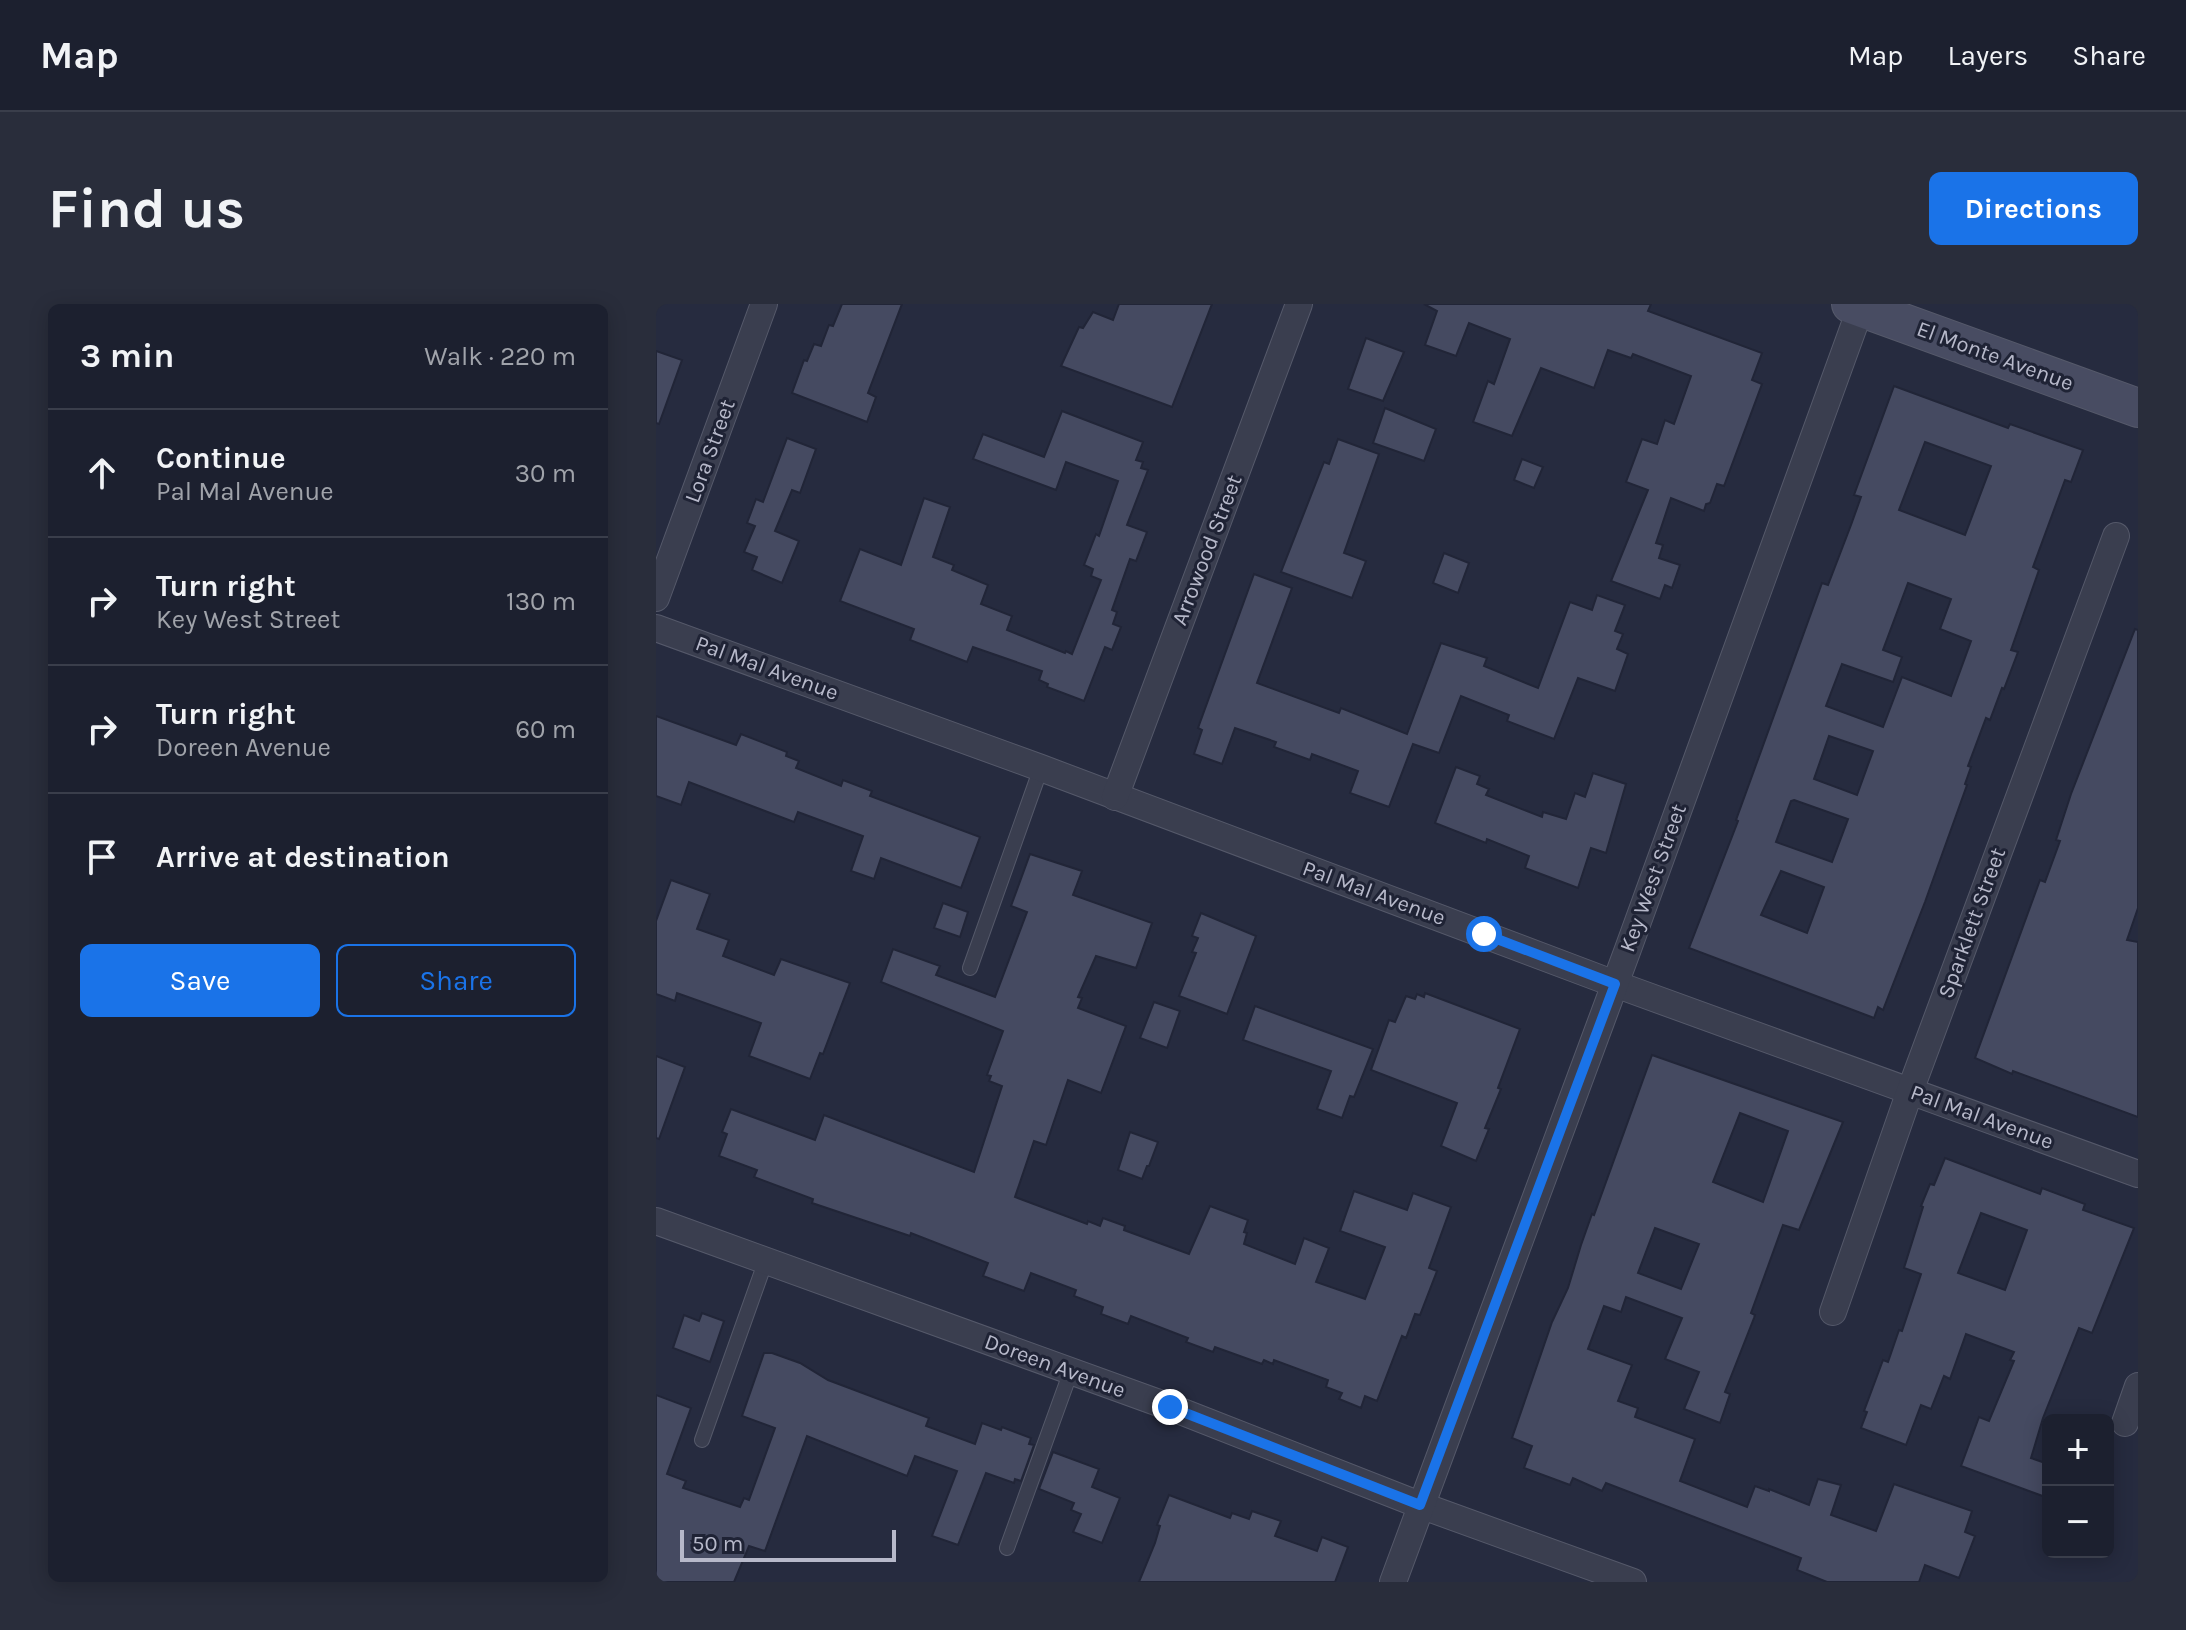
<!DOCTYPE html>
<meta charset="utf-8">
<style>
:root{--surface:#1c202f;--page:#292d3b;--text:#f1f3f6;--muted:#a0a3aa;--line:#3a3e4b;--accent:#1a73e8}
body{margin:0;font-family:Karla,sans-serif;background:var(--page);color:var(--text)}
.controls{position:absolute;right:24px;bottom:24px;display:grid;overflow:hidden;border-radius:12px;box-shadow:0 4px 20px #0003}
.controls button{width:72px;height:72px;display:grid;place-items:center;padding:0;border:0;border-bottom:2px solid var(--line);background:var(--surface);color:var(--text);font:40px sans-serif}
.scale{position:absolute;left:24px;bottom:20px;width:216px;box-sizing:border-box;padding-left:8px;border:4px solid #b7b9ca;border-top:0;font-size:22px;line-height:28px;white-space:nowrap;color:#b7b9ca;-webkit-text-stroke:6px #1f2335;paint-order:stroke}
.stop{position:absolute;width:24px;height:24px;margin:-18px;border:6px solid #1a73e8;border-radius:50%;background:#fff}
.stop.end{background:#1a73e8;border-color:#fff;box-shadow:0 2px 8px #0008}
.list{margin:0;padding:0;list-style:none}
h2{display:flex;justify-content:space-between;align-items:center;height:104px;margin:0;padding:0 32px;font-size:34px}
h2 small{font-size:26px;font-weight:400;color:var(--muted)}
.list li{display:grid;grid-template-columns:52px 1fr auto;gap:24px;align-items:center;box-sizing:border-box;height:128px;padding:0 32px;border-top:2px solid var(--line)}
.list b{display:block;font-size:30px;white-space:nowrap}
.list p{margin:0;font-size:26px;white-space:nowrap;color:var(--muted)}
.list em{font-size:26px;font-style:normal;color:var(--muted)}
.actions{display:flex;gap:16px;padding:24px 32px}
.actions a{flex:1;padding:18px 0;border:2px solid var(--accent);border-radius:12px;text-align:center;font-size:28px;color:var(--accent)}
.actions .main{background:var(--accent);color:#fff}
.icon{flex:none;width:44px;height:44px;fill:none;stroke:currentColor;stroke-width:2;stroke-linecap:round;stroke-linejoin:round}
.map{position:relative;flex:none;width:1482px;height:1278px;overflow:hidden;border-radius:12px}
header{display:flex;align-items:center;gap:48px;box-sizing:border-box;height:112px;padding:0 40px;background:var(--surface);border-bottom:2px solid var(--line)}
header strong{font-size:38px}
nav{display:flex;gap:44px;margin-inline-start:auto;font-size:28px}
.intro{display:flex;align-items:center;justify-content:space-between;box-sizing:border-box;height:192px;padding:0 48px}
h1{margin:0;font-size:56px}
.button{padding:20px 36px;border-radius:12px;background:var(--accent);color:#fff;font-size:28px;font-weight:700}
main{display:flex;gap:48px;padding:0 48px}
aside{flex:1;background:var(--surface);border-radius:12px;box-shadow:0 4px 20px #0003}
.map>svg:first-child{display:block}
.building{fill:#454a61;stroke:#212537;stroke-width:2;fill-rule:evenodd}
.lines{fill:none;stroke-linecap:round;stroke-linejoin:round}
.lane-casing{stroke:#55596a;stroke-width:16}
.street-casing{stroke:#55596a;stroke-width:28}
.secondary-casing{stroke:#55596a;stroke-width:40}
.lane{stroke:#3a3e4f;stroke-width:14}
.street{stroke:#3a3e4f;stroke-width:26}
.secondary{stroke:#484c62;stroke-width:38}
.route{stroke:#1a73e8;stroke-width:10}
.labels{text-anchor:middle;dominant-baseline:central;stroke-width:6;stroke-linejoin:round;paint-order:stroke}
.street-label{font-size:22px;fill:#b7b9ca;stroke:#1f2335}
</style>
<header>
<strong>Map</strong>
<nav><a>Map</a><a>Layers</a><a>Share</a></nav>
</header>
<div class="intro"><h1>Find us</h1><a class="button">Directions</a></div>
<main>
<aside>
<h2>3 min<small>Walk · 220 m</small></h2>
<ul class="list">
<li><svg class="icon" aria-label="ahead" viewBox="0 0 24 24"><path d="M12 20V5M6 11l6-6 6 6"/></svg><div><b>Continue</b><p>Pal Mal Avenue</p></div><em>30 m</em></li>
<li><svg class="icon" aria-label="right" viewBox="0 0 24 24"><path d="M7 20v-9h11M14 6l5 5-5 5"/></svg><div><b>Turn right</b><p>Key West Street</p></div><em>130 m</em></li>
<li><svg class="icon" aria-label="right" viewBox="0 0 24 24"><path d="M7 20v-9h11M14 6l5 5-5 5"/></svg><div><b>Turn right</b><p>Doreen Avenue</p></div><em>60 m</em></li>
<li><svg class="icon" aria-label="arrive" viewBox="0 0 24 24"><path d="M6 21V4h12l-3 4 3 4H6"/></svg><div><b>Arrive at destination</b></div></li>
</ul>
<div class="actions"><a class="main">Save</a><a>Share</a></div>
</aside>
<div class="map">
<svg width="1482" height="1278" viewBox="0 0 1482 1278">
<rect width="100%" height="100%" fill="#262b3f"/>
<g class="building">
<path d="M186,0h60l-34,89 8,4 -9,25 -75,-29 12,-33 3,1 7,-17 7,2 8,-21 4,1z"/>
<path d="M463,0h93l-40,103 -111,-41 18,-39 4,1 10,-16 20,8z"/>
<path d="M768,0h227l-3,7 114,42 -10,27 10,4 -38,102 -7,-2 -7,19 -4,1 -2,7 -33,-13 -15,45 7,2 -4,13 21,7 -8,23 -7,-3 -5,14 -49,-18 37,-91 -22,-8 16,-43 15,5 8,-24 9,4 17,-48 -58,-22 -2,4 -23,-8 -14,38 -53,-20 -29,68 -39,-14 15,-41 6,3 16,-45 -41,-16 -13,33 -31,-11 12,-34z"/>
<path d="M710,34l38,14 -21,49 -35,-12z"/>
<path d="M0,47l26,9 -23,64 -3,-1z"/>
<path d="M1238,82l114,42 2,-4 73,26 -12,32 -6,-2 -32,87 6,3 -28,80 7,2 -14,37 -2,-1 -12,32 -4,-2 -18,48 3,1 -6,17 2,1 -42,117 -42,108 -5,-3 -4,11 -185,-70 49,-127 -2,-1 86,-237 6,2 23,-60 10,-28 -7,-2zM1269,138l66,24 -26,69 -66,-25zM1252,279l43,16 -11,30 31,12 -20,55 -49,-19 -19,50 -57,-21 16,-42 51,18 9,-25 -19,-7zM1173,432l44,15 -16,44 -43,-16zM1138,496l54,19 -16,43 -56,-20 15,-41zM1125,567l43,16 -17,46 -46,-18z"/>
<path d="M729,104l51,21 -12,32 -51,-18z"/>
<path d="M406,107l81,31 -7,18 7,2 -2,6 7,2 -21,55 20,7 -11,29 -6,-2 -18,51 5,2 -4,12 8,3 -9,23 -7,-3 -21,54 -37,-14 1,-3 -9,-4 3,-9 -69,-24 -6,15 -57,-22 4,-11 -74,-28 20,-52 41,16 23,-67 26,9 -17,50 21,8 -2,5 36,15 -7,19 31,12 -5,14 58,23 1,-2 6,3 29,-74 -10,-4 2,-7 -9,-4 12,-31 3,2 19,-55 -52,-19 -10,28 -83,-31 10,-25 61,23z"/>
<path d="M131,134l29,11 -16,44 -8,-3 -17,41 24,10 -17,42 -30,-13 5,-13 -13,-5 11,-26 -8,-3 9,-24 7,3z"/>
<path d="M682,135l41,15 -35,99 22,8 -14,37 -71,-26 43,-110 5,2z"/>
<path d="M866,155l21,8 -9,21 -20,-8z"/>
<path d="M788,249l25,10 -11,30 -25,-10z"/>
<path d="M598,270l38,14 -35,95 82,30 2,-5 66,26 34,-91 46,15 -3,8 54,22 32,-86 22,8 5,-15 28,10 -10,26 8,3 -6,15 11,5 -13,37 -37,-13 -24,61 -47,-18 2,-6 -48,-19 -22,57 -26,-9 -24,63 -39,-14 8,-22 -46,-17 -2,6 -36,-13 2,-5 -41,-14 -13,36 -28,-10 8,-24 -4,-2z"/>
<path d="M1479,325l3,1v278l-11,32 11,2v175l-125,-46 -1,3 -37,-16 65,-178 5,2 15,-41 -4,-1 15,-46z"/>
<path d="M0,412l80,29 5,-11 46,18 -1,4 13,5 -3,7 45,18 2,-6 29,11 -2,5 110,41 -19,51 -80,-30 -7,21 -23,-8 12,-35 -65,-24 -4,10 -105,-40 -8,23 -25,-9z"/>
<path d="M800,463l24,9 -3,8 12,5 -3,6 56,22 1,-5 23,7 9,-26 10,4 8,-24 33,11 -20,69 -15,-5 -13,40 -53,-20 4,-12 -42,-17 -1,4 -51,-20z"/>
<path d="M374,550l52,17 -9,24 79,28 -16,45 -40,-12 -18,41 4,1 -4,10 48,18 -25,67 -33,-13 -22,65 -12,-4 -19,56 72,27 1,-3 12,5 3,-8 22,8 -1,4 65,24 21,-48 38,14 -4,12 3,1 -3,11 51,20 9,-26 25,10 -13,34 49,17 20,-52 -45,-16 14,-40 53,19 6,-17 38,14 -22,61 8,3 -17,44 -5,-1 -9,24 -4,-2 -25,65 -12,-5 -4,12 -22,-9 3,-6 -16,-6 2,-7 -54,-20 -1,4 -9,-4 -2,4 -47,-17 -2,5 -27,-10 2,-4 -57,-22 -3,8 -27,-10 2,-7 -29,-11 2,-6 -45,-17 -7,18 -41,-15 5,-13 -77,-30 -1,3 -98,-33 1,-4 -59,-22 3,-7 -38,-14 8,-22 -5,-2 9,-23 84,31 9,-25 150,57 28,-86 -13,-5 2,-5 -4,-1 16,-44 -122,-49 12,-33 47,17 -4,9 59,22 32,-85 -16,-6z"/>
<path d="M15,576l39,14 -13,35 32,11 -6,16 51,19 7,-16 69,24 -27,71 -3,-1 -10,26 -61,-23 12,-33 -84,-30 -2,8 -19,-7v-73z"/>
<path d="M287,599l25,9 -8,25 -26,-9z"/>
<path d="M545,609l55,23 -29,78 -48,-18 17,-43 -4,-1 6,-14 -6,-2z"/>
<path d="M769,689l95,36 -22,59 3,1 -16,39 4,1 -13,32 -35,-15 16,-43 -86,-33 18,-50 6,2 11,-26 9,3 2,-5 7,3z"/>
<path d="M498,698l26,9 -13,37 -27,-10z"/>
<path d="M599,702l118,43 -19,48 -4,-1 -8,22 -25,-9 14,-38 -88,-31z"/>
<path d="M996,751l191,67 -44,108 -16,-5 -32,88 4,2 -1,3 -29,74 5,2 -10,29 -36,-14 15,-37 -34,-13 17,-41 -56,-21 -5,15 -17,-6 -16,43 44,16 -14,36 20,7 -3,9 60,22 -15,42 67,26 8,-21 14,5v-2l40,16 9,-26 23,6 -10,30 45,16 18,-47 78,27 -7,21 10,4 -16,42 -34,-13 -6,17h-92l-30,-12 4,-12 -195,-75 -4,8 -29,-13 -3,7 -46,-17 8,-22 -20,-8 40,-116 16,-34 13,-43 11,-31 2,1zM1084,809l48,18 -25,71 -50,-20zM999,924l44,16 -18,45 -43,-16z"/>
<path d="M0,752l29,11 -26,72 -3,-1z"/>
<path d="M474,828l28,10 -9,24h-2l-5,13 -24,-9z"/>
<path d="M1289,854l95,36 2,-6 43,16 -2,6 51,18 -42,105 -13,-5 -36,90 -12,40 17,6v34l-87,-32 18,-49 10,4 25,-60 -4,-1 4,-8 -48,-18 -16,45 -6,-3 -13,33 -10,-4 -15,40 -45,-17 6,-16 -3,-1 19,-51 5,2 11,-32 3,1 19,-57 -17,-6 19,-61 -2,-1 9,-22 4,1zM1325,909l46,17 -22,60 -47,-17z"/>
<path d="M46,1009l22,8 -14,41 -37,-14 11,-33 15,6z"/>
<path d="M108,1049h8l28,10 28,17 101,38 -3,8 49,18 7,-21 19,7 1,-3 29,11 -2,6 5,1 -13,36 -6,-2 -1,4 -28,-10 -28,72 -26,-9 25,-65 -42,-15 -8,20 -100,-40 -42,115 -16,-5 -15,36h-78v-187l35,13 -24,66 19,7 -3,7 57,19 4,-9 5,2 26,-72 -33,-12z"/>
<path d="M397,1148l46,17 -7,18 28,11 -18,45 -29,-11 8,-18 -10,-4 3,-7 -35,-14z"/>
<path d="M513,1191l61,23 2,-5 17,6 3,-8 29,10 -6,15 42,15 5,-14 26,10 -13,35h-196l16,-39 5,-17 -3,-1z"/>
</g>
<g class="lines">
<g class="lane-casing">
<g id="lane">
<path d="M314,664l71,-200"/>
<path d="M46,1136l64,-180"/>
<path d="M351,1244l64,-177"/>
</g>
</g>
<g class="street-casing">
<g id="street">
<path d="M0,294l108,-294"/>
<path d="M0,324l385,140 574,216 523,190"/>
<path d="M459,493l184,-493"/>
<path d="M0,917l514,186 250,98 213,77"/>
<path d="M1177,1008l77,-221 206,-555"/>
<path d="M1469,1119l13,-37"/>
<path d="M737,1278l235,-633 234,-645"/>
</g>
</g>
<g class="secondary-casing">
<path id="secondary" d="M1195,0l287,104"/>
</g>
<use href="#lane" class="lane"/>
<use href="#street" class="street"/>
<use href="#secondary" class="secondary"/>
</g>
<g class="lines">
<path class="route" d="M514,1103l250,98 195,-521 -131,-50"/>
</g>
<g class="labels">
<g class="street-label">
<text transform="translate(1339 52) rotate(20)">El Monte Avenue</text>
<text transform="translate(54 147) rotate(-70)">Lora Street</text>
<text transform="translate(551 246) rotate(-69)">Arrowood Street</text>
<text transform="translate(111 364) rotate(20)">Pal Mal Avenue</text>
<text transform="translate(997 574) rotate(-70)">Key West Street</text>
<text transform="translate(718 589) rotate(20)">Pal Mal Avenue</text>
<text transform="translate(1316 619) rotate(-70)">Sparklett Street</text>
<text transform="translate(1326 813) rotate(20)">Pal Mal Avenue</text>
<text transform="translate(399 1062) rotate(20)">Doreen Avenue</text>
</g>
</g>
</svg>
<div class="controls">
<button>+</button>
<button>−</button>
</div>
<div class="scale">50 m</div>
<div class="stop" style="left:828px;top:630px"></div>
<div class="stop end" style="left:514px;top:1103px"></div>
</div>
</main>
